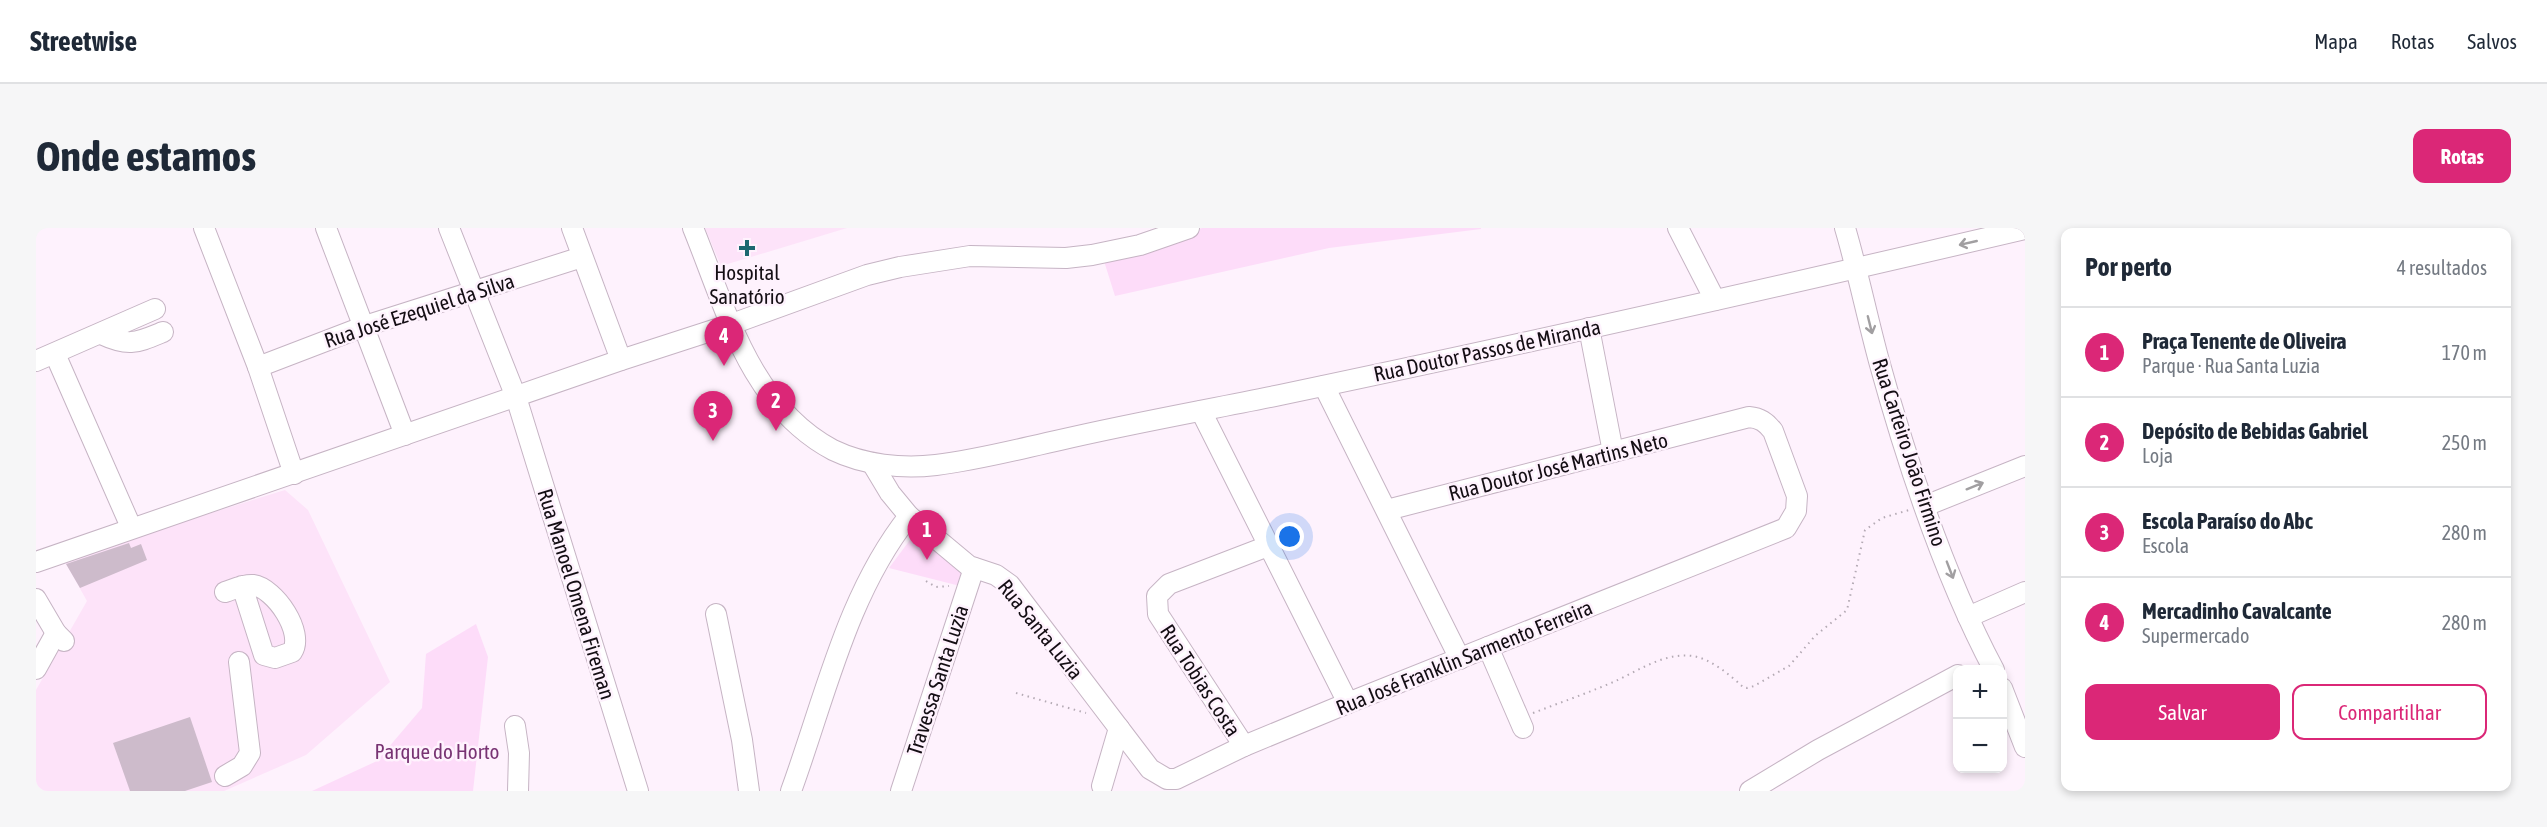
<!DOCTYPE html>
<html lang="pt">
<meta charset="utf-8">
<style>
:root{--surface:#fff;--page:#f6f6f7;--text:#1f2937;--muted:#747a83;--line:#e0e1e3;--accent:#db2777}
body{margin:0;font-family:"Asap Condensed",sans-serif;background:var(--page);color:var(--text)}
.controls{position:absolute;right:18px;bottom:18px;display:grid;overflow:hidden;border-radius:12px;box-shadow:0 3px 9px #0003}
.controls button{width:54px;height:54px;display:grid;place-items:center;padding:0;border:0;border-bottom:2px solid var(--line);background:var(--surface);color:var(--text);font:30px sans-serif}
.you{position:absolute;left:1254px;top:309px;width:21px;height:21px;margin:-15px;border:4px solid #fff;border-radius:50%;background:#1a73e8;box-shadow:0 0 0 9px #1a73e833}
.badge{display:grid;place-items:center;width:39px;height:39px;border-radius:50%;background:var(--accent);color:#fff;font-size:20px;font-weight:700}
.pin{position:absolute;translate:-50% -50px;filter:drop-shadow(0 2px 3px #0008)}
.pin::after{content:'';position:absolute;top:32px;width:21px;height:18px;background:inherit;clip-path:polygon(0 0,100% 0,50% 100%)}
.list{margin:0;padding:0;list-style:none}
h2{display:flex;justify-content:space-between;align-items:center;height:78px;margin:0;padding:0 24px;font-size:26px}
h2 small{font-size:20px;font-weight:400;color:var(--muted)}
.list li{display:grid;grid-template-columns:39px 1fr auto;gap:18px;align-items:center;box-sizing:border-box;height:90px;padding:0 24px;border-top:2px solid var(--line)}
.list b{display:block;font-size:22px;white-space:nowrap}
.list p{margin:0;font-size:20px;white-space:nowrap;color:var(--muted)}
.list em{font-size:20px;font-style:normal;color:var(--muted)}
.actions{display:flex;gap:12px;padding:18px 24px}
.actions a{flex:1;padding:14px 0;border:2px solid var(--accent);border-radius:12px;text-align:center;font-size:21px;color:var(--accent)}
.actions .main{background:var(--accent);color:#fff}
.map{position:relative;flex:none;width:1989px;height:563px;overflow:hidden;border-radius:12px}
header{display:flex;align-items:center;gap:36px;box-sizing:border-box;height:84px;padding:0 30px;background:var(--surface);border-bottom:2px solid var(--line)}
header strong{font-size:28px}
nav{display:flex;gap:33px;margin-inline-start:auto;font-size:21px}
.intro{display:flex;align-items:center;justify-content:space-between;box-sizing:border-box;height:144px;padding:0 36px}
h1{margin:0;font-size:42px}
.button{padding:15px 27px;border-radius:12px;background:var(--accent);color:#fff;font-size:21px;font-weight:700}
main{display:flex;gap:36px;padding:0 36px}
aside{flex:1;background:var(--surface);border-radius:12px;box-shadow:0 3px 9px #0003}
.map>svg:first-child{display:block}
.built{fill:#fde3f9}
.green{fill:#fddcf9}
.building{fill:#cdbbcb}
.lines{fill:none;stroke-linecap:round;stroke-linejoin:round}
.minor-casing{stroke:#c6b4c4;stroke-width:22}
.path{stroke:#b4aab4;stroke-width:2;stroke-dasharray:1.5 4.5;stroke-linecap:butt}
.minor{stroke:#fff;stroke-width:20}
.oneway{stroke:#a19fa1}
.poi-dot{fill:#1c6870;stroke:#fef2fd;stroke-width:2}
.labels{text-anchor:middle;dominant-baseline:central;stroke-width:5;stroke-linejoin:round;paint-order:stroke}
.poi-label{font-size:21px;fill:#140e14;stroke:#fef2fd}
.street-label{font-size:21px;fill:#140e14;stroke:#fef2fd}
.park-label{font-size:21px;fill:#783373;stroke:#fef2fd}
</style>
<header>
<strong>Streetwise</strong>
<nav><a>Mapa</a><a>Rotas</a><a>Salvos</a></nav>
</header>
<div class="intro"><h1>Onde estamos</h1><a class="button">Rotas</a></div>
<main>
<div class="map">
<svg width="1989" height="563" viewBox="0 0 1989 563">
<rect width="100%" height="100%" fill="#fef2fd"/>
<g class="built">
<path d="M669,0h142l-126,38z"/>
<path d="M249,262l23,20 82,172 -84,73 -82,36h-188v-101l51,-89 -22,-39 62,-23z"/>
</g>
<g class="green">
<path d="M1166,0h279v1l-152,19 -214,48 -11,-35z"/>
<path d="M883,300l52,46 -7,13 -75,-19z"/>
<path d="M440,396l12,33 -15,134h-161l65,-30 45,-53 4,-54z"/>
</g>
<g class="building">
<path d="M93,315l2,5 10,-4 6,16 -67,28 -14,-24z"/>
<path d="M154,489l22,65 -27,9h-55l-17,-48z"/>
</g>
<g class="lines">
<g class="minor-casing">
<g id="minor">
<path d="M168,0l54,139 36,107"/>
<path d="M290,0l79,207"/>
<path d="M413,0l67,169 122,394"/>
<path d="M536,0l49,132"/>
<path d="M657,0c33,81 57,178 140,222 31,15 69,19 103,15 42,-5 83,-16 124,-25 73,-17 147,-30 220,-45 249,-52 497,-108 745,-166"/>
<path d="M1642,0l37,72"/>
<path d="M1809,0c13,44 22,89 34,133 28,102 65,215 115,309"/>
<path d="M1553,100l24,124"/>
<path d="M65,106c28,13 35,9 62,-2"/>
<path d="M19,126l76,173"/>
<path d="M0,133l119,-52"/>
<path d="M222,139l107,-41 217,-69"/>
<path d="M1288,158l136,273"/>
<path d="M1165,183l147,292"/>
<path d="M836,235l18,30 19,23 60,50 27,9 14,10 140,184 17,10h9l68,-33 104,-43 438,-175 10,-17 1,-15 -24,-65c-7,-9 -13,-13 -24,-14l-362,93"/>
<path d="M1889,278l100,-40"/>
<path d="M0,334l585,-202 111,-36 135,-49 33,-8 70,-11 96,2 26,-3 48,-10 49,-17"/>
<path d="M189,364c9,-3 19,-8 28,-7 22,3 52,48 39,67l-17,6 -11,-3 -22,-69"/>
<path d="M0,371l20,34 8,8"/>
<path d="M680,386l26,126 7,51"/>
<path d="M1932,389l57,-25"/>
<path d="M1452,419l35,81"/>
<path d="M0,441l20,-36"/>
<path d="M1966,460l23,59"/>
<path d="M479,498l4,27 -1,38"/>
<path d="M1208,518l-86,-132 -1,-18 12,-12 99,-38"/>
<path d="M189,548l17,-10 8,-13 -11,-91"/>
<path d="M1066,558l17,-58"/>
<path d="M755,563c34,-93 56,-197 118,-275"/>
<path d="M865,563l73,-223"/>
<path d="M1714,563l68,-41 140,-75"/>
</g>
</g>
<g class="path">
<path d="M890,353l10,6 13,-1"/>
<path d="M980,465l70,20"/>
<path d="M1497,485c26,-10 52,-19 78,-30 26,-11 52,-31 82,-27 18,3 37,19 50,31l4,1 7,-2 35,-20 26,-30 32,-26 18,-80 17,-12 27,-8"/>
</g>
<use href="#minor" class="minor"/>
</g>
<defs><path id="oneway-shaft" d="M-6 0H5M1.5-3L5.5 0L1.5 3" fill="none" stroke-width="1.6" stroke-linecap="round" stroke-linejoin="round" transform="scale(1.5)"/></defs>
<g class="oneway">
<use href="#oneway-shaft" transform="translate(1932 15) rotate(167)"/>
<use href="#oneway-shaft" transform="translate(1834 97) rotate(76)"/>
<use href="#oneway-shaft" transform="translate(1939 258) rotate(-22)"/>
<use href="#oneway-shaft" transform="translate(1914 342) rotate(69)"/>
</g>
<path class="poi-dot" d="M708 11h6v6h6v6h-6v6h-6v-6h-6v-6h6z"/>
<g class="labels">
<g class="poi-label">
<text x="711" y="44">Hospital<tspan x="711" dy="24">Sanatório</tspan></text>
</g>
<g class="street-label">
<text transform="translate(383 82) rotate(-18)">Rua José Ezequiel da Silva</text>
<text transform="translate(1451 122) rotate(-12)">Rua Doutor Passos de Miranda</text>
<text transform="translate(1874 224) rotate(72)">Rua Carteiro João Firmino</text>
<text transform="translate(1522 238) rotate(-14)">Rua Doutor José Martins Neto</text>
<text transform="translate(541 366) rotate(73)">Rua Manoel Omena Fireman</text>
<text transform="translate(1005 401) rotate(51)">Rua Santa Luzia</text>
<text transform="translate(1428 429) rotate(-22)">Rua José Franklin Sarmento Ferreira</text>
<text transform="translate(901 452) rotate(-72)">Travessa Santa Luzia</text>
<text transform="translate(1165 452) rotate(57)">Rua Tobias Costa</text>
</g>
<g class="park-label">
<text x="401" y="523">Parque do Horto</text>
</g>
</g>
</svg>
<div class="controls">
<button>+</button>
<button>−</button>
</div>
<div class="you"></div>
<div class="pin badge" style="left:891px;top:332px">1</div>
<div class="pin badge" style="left:740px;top:203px">2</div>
<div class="pin badge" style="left:677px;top:213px">3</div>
<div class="pin badge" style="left:688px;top:138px">4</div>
</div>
<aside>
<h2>Por perto<small>4 resultados</small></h2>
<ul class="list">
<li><span class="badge">1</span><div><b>Praça Tenente de Oliveira</b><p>Parque · Rua Santa Luzia</p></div><em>170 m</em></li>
<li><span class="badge">2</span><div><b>Depósito de Bebidas Gabriel</b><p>Loja</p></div><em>250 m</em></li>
<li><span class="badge">3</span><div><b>Escola Paraíso do Abc</b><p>Escola</p></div><em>280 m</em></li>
<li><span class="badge">4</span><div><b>Mercadinho Cavalcante</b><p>Supermercado</p></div><em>280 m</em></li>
</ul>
<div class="actions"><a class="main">Salvar</a><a>Compartilhar</a></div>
</aside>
</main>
